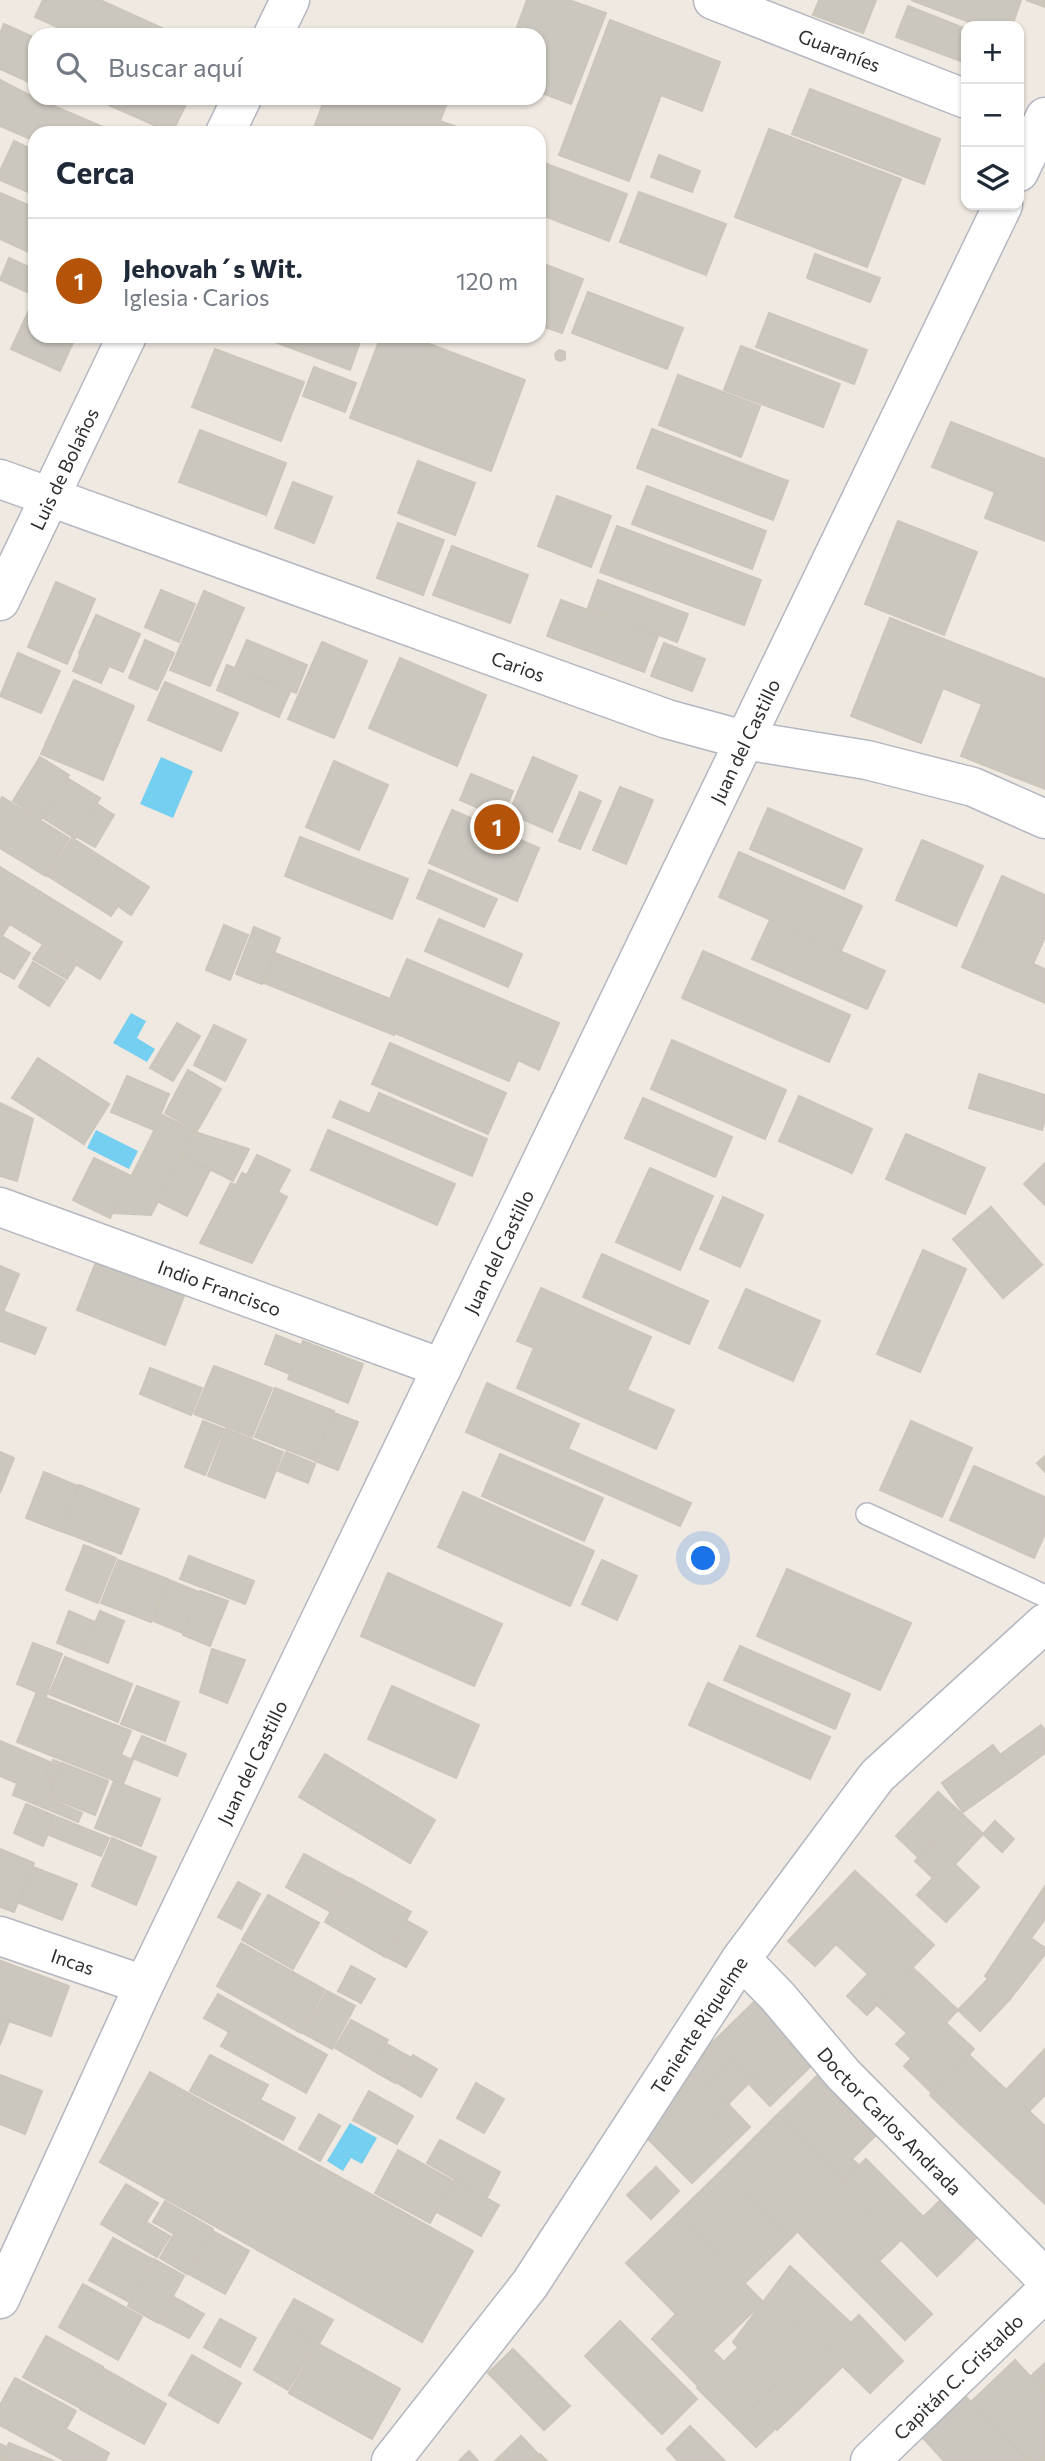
<!DOCTYPE html>
<html lang="es">
<meta charset="utf-8">
<style>
:root{--surface:#fff;--page:#f2f2f3;--text:#1f2937;--muted:#747a83;--line:#e0e1e3;--accent:#b45309}
body{margin:0;font-family:Commissioner,sans-serif;background:var(--page);color:var(--text)}
.controls{position:absolute;right:21px;top:21px;display:grid;overflow:hidden;border-radius:14px;box-shadow:0 2px 5px #0004}
.controls button{width:63px;height:63px;display:grid;place-items:center;padding:0;border:0;border-bottom:2px solid var(--line);background:var(--surface);color:var(--text);font:35px sans-serif}
.you{position:absolute;left:704px;top:1559px;width:24px;height:24px;margin:-18px;border:5px solid #fff;border-radius:50%;background:#1a73e8;box-shadow:0 0 0 10px #1a73e833}
.badge{display:grid;place-items:center;width:46px;height:46px;border-radius:50%;background:var(--accent);color:#fff;font-size:23px;font-weight:700}
.pin{position:absolute;translate:-50% -50%;border:4px solid #fff;box-shadow:0 2px 7px #0006}
.list{margin:0;padding:0;list-style:none}
h2{display:flex;justify-content:space-between;align-items:center;height:91px;margin:0;padding:0 28px;font-size:30px}
h2 small{font-size:23px;font-weight:400;color:var(--muted)}
.list li{display:grid;grid-template-columns:46px 1fr auto;gap:21px;align-items:center;box-sizing:border-box;height:126px;padding:0 28px;border-top:2px solid var(--line)}
.list b{display:block;font-size:26px;white-space:nowrap}
.list p{margin:0;font-size:23px;white-space:nowrap;color:var(--muted)}
.list em{font-size:23px;font-style:normal;color:var(--muted)}
.icon{flex:none;width:38px;height:38px;fill:none;stroke:currentColor;stroke-width:2;stroke-linecap:round;stroke-linejoin:round}
.map{position:relative;flex:none;width:1045px;height:2461px;overflow:hidden}
.search{position:absolute;background:var(--surface);box-shadow:0 2px 5px #0004;left:28px;top:28px;width:518px;height:77px;display:flex;align-items:center;gap:18px;box-sizing:border-box;padding:0 24px;border-radius:21px;color:var(--muted);font-size:26px}
.panel{position:absolute;background:var(--surface);box-shadow:0 2px 5px #0004;left:28px;top:126px;width:518px;height:217px;border-radius:21px}
.map>svg:first-child{display:block}
.water{fill:#75cff0}
.building{fill:#cbc7bf;stroke:#cbc5ba;stroke-width:2}
.lines{fill:none;stroke-linecap:round;stroke-linejoin:round}
.service-casing{stroke:#b4b7c1;stroke-width:24}
.minor-casing{stroke:#b4b7c1;stroke-width:41}
.service{stroke:#fff;stroke-width:21}
.minor{stroke:#fff;stroke-width:38}
.labels{text-anchor:middle;dominant-baseline:central;stroke-width:5;stroke-linejoin:round;paint-order:stroke}
.street-label{font-size:19px;fill:#2e2e2e;stroke:#fff}
</style>
<div class="map">
<svg width="1045" height="2461" viewBox="0 0 1045 2461">
<rect width="100%" height="100%" fill="#efe9e1"/>
<g class="water">
<path d="M161,757l32,14 -20,47 -33,-14z"/>
<path d="M131,1013l15,8 -9,17 18,11 -8,13 -34,-19z"/>
<path d="M96,1130l42,21 -9,18 -42,-21z"/>
<path d="M350,2123l27,15 -15,26 -11,-6 -8,13 -16,-10z"/>
</g>
<g class="building">
<path d="M43,0h57l73,33 -1,2h-97l-40,-18z"/>
<path d="M527,0h42l37,13 -35,91 -32,-12v-57h-25z"/>
<path d="M819,0h57l-13,33 -50,-18z"/>
<path d="M911,0h110l-9,26h-32z"/>
<path d="M1026,0h19v7z"/>
<path d="M908,6l58,23v34l-70,-26z"/>
<path d="M610,20l110,42 -18,49 -41,-16 -32,86 -70,-26z"/>
<path d="M4,24l31,14v47l-35,-16v-35z"/>
<path d="M0,80l35,18 82,35h-82v8l-35,-15z"/>
<path d="M810,89l130,50 -16,45 -132,-50z"/>
<path d="M93,98h96l-17,35z"/>
<path d="M325,98h124l-9,23 28,10v2h-141l-13,-5z"/>
<path d="M769,129l132,50 -34,88 -132,-50z"/>
<path d="M14,141l21,10v44l-35,-15v-9z"/>
<path d="M659,155l41,16 -8,21 -41,-15z"/>
<path d="M544,163l83,31 -18,47 -70,-27v-37z"/>
<path d="M639,192l87,32 -20,51 -86,-33z"/>
<path d="M0,193l35,15v47l-35,-16z"/>
<path d="M815,254l65,24 -10,24 -63,-24z"/>
<path d="M9,258l26,12 -1,25 -34,-15z"/>
<path d="M539,262l44,17 -21,54 -23,-8z"/>
<path d="M588,292l95,36 -16,41 -95,-36z"/>
<path d="M35,297v39h41l-16,35 -49,-22z"/>
<path d="M769,313l98,37 -13,34 -98,-37z"/>
<path d="M259,336h103l-12,34z"/>
<path d="M381,336h27l117,44 -34,91 -141,-53z"/>
<path d="M741,346l99,38 -17,43 -99,-37z"/>
<path d="M215,349l89,33 -23,59 -89,-34z"/>
<path d="M559,350l6,2v7l-5,2 -4,-2 -1,-5z"/>
<path d="M314,367l42,16 -11,29 -42,-16z"/>
<path d="M678,375l82,31 -19,51 -82,-32z"/>
<path d="M951,422l94,37v82l-60,-23 10,-26 -63,-25z"/>
<path d="M652,429l136,52 -15,39 -136,-52z"/>
<path d="M200,430l86,33 -20,52 -87,-33z"/>
<path d="M418,461l57,22 -20,52 -57,-22z"/>
<path d="M293,482l39,15 -18,46 -39,-15z"/>
<path d="M647,486l119,45 -14,38 -120,-45z"/>
<path d="M557,496l54,20 -20,51 -53,-21z"/>
<path d="M898,521l79,31 -33,83 -79,-31z"/>
<path d="M398,523l46,17 -21,55 -46,-17z"/>
<path d="M617,526l144,54 -17,45 -144,-53z"/>
<path d="M452,546l76,29 -18,48 -77,-28z"/>
<path d="M598,580l90,34 -11,28 -89,-34z"/>
<path d="M56,582l39,17 -28,65 -39,-17z"/>
<path d="M161,590l34,14 -16,38 -34,-15z"/>
<path d="M204,591l40,17 -34,78 -40,-16z"/>
<path d="M561,600l97,36 -14,36 -97,-36z"/>
<path d="M96,615l44,19 -17,38 -44,-19z"/>
<path d="M890,618l155,61v110l-84,-33 21,-52 -39,-16 -22,55 -70,-27z"/>
<path d="M145,640l29,13 -17,37 -28,-12z"/>
<path d="M247,640l60,25 -11,28 -61,-25z"/>
<path d="M322,642l45,19 -33,77 -46,-19z"/>
<path d="M85,643l29,12 -13,28 -28,-12z"/>
<path d="M664,643l41,16 -13,32 -41,-15z"/>
<path d="M18,653l42,18 -19,42 -41,-17z"/>
<path d="M400,658l86,37 -29,71 -88,-38z"/>
<path d="M227,665l63,27 -11,25 -62,-27z"/>
<path d="M74,680l60,26 -31,74 -62,-26z"/>
<path d="M165,682l73,31 -17,38 -73,-31z"/>
<path d="M40,757l29,18 -28,44 -28,-18z"/>
<path d="M533,757l44,19 -25,56 -43,-19z"/>
<path d="M334,761l54,24 -29,65 -53,-23z"/>
<path d="M471,774l42,17 -11,27 -42,-18z"/>
<path d="M67,778l33,20 -25,40 -32,-20z"/>
<path d="M620,787l33,13 -27,64 -33,-14z"/>
<path d="M580,792l21,9 -21,48 -21,-8z"/>
<path d="M2,797l67,41 -23,38 -46,-28v-47z"/>
<path d="M97,804l17,11 -19,32 -18,-10z"/>
<path d="M768,808l94,41 -18,40 -94,-40z"/>
<path d="M452,810l87,38 -22,53 -88,-38z"/>
<path d="M300,837l108,42 -16,40 -107,-43z"/>
<path d="M72,838l77,49 -18,28 -13,-9 -7,10 -63,-40z"/>
<path d="M922,840l61,26 -27,60 -60,-26z"/>
<path d="M739,852l123,54 -21,45 -122,-54z"/>
<path d="M0,867l122,75 -22,37 -100,-61z"/>
<path d="M429,870l68,29 -13,28 -67,-29z"/>
<path d="M1002,876l43,19v42l-12,27 -58,-26z"/>
<path d="M439,919l83,35 -14,33 -83,-36z"/>
<path d="M0,920l9,5 -7,11 28,17 -16,26 -14,-8z"/>
<path d="M770,920l115,51 -18,38 -115,-50z"/>
<path d="M224,925l24,10 -18,45 -24,-10z"/>
<path d="M254,927l26,11 -18,46 -26,-10z"/>
<path d="M975,938l70,31v34l-83,-36z"/>
<path d="M42,946l33,20 -8,13 -34,-20z"/>
<path d="M703,951l147,64 -21,47 -147,-64z"/>
<path d="M275,953l115,46 17,-40 152,64 -20,47 -21,-10 -9,21 -114,-48 -1,2 -130,-52z"/>
<path d="M33,962l32,19 -16,25 -30,-19z"/>
<path d="M177,1023l23,13 -27,45 -23,-13z"/>
<path d="M214,1025l32,15 -21,41 -31,-16z"/>
<path d="M672,1040l114,50 -21,49 -114,-50z"/>
<path d="M390,1043l116,50 -18,41 -116,-50z"/>
<path d="M38,1058l71,46 -25,40 -72,-46z"/>
<path d="M188,1070l33,19 -24,42 -32,-18z"/>
<path d="M979,1074l66,21v25l-3,10 -73,-22z"/>
<path d="M127,1076l42,18 -15,36 -43,-18z"/>
<path d="M379,1093l108,46 -15,37 -139,-59 7,-16 30,13z"/>
<path d="M799,1096l73,33 -20,44 -73,-32z"/>
<path d="M643,1098l89,39 -17,40 -90,-39z"/>
<path d="M0,1103l33,16 -16,62 -17,-5z"/>
<path d="M162,1115l32,16 -43,84 -38,-2z"/>
<path d="M328,1130l127,54 -18,41 -126,-55z"/>
<path d="M195,1132l54,17 -16,32 -50,-25z"/>
<path d="M906,1134l79,34 -20,46 -79,-35z"/>
<path d="M257,1155l33,15 -12,22 9,5 -35,66 -52,-20 31,-60 5,2 6,-12 5,2z"/>
<path d="M181,1157l29,13 -23,46 -28,-14z"/>
<path d="M94,1158l37,18 -21,42 -37,-18z"/>
<path d="M1045,1163v42l-21,-21z"/>
<path d="M650,1168l63,28 -33,74 -64,-28z"/>
<path d="M723,1197l40,18 -23,52 -40,-18z"/>
<path d="M991,1207l51,58 -39,33 -50,-59z"/>
<path d="M923,1250l43,19 -46,103 -43,-18z"/>
<path d="M602,1254l106,47 -19,43 -106,-47z"/>
<path d="M96,1262l88,34 -19,49 -88,-35z"/>
<path d="M0,1266l19,8 -15,36 -4,-2z"/>
<path d="M541,1288l110,49 -24,53 47,20 -18,39 -139,-61 17,-40 -17,-7z"/>
<path d="M746,1289l74,32 -27,60 -74,-33z"/>
<path d="M0,1310l46,18 -11,26 -35,-13z"/>
<path d="M276,1335l25,10 -11,29 -25,-10z"/>
<path d="M303,1341l60,23 -15,39 -60,-24z"/>
<path d="M214,1366l58,22 -20,49 -58,-23z"/>
<path d="M150,1368l52,20 -11,27 -51,-21z"/>
<path d="M487,1383l92,41 -11,25 123,54 -11,23 -214,-94z"/>
<path d="M275,1388l59,23 -20,49 -59,-23z"/>
<path d="M334,1413l24,9 -20,48 -23,-9z"/>
<path d="M203,1421l21,8 -19,46 -20,-8z"/>
<path d="M911,1421l61,27 -30,69 -62,-27z"/>
<path d="M226,1429l57,23 -18,46 -57,-22z"/>
<path d="M0,1452l14,6 -14,35z"/>
<path d="M286,1452l29,12 -7,19 -30,-12z"/>
<path d="M500,1454l103,44 -19,43 -102,-45z"/>
<path d="M1045,1456v16l-8,-9z"/>
<path d="M974,1466l71,31v37l-11,24 -84,-38z"/>
<path d="M44,1472l34,14 -18,45 -34,-13z"/>
<path d="M79,1485l60,24 -18,45 -60,-23z"/>
<path d="M463,1492l131,59 -24,55 -132,-59z"/>
<path d="M84,1545l32,13 -18,45 -32,-13z"/>
<path d="M189,1556l65,25 -9,23 -65,-25z"/>
<path d="M118,1560l50,19 -17,43 -50,-19z"/>
<path d="M602,1560l35,16 -20,44 -35,-16z"/>
<path d="M787,1569l124,54 -31,67 -123,-54z"/>
<path d="M388,1573l114,51 -28,62 -113,-50z"/>
<path d="M169,1580l30,12 -16,41 -30,-12z"/>
<path d="M200,1591l28,10 -18,45 -27,-11z"/>
<path d="M69,1611l26,11 -13,31 -25,-10z"/>
<path d="M100,1611l24,10 -16,42 -25,-10z"/>
<path d="M33,1643l29,11 -16,42 -29,-12z"/>
<path d="M740,1646l110,48 -15,35 -111,-49z"/>
<path d="M212,1649l33,11 -18,43 -27,-11z"/>
<path d="M65,1657l67,27 -14,38 -69,-28z"/>
<path d="M708,1683l122,54 -20,42 -121,-54z"/>
<path d="M137,1686l42,16 -14,39 -44,-17z"/>
<path d="M392,1686l87,39 -23,53 -88,-39z"/>
<path d="M36,1694l95,37 -10,24 12,5 -10,24 -106,-42z"/>
<path d="M1041,1725l4,5v23l-30,22 -15,-20z"/>
<path d="M142,1736l44,18 -9,22 -45,-18z"/>
<path d="M0,1741l50,21 -5,15 9,4 -7,17 35,15 -4,9 -65,-27 4,-12 -17,-7z"/>
<path d="M993,1745l22,30 -52,37 -21,-29z"/>
<path d="M325,1754l110,66 -25,43 -111,-66z"/>
<path d="M53,1760l8,3 -7,17 -8,-4z"/>
<path d="M62,1763l46,18 -13,34 -46,-18z"/>
<path d="M114,1781l46,18 -19,47 -46,-18z"/>
<path d="M938,1792l23,21 -43,44 -22,-21z"/>
<path d="M26,1804l29,12 -12,30 -29,-13z"/>
<path d="M961,1813l22,21 -28,30 -23,-21z"/>
<path d="M57,1817l52,21 -8,18 -52,-21z"/>
<path d="M995,1821l19,18 -12,13 -19,-18z"/>
<path d="M112,1838l44,19 -20,48 -44,-19z"/>
<path d="M932,1843l47,44 -33,35 -29,-27 16,-17 -18,-17z"/>
<path d="M0,1849l34,14 -20,49 -14,-5z"/>
<path d="M304,1854l44,24 -19,33 -43,-24z"/>
<path d="M33,1867l44,17 -15,36 -43,-17z"/>
<path d="M855,1871l27,25 -67,70 -27,-25z"/>
<path d="M350,1878l61,34 -26,45 -60,-35z"/>
<path d="M238,1882l22,12 -19,35 -23,-12z"/>
<path d="M1045,1886v33l-14,19 14,10v6l-35,45 -25,-23z"/>
<path d="M268,1895l51,28 -26,46 -51,-29z"/>
<path d="M882,1896l52,49 -67,70 -20,-19 21,-22 -32,-30z"/>
<path d="M407,1921l20,11 -21,35 -19,-10z"/>
<path d="M241,1943l84,47 -24,43 -84,-47z"/>
<path d="M1,1961l68,25 -18,50 -51,-18z"/>
<path d="M351,1966l24,13 -14,24 -23,-12z"/>
<path d="M912,1967l46,43 -46,49 -16,-15 11,-11 -30,-28z"/>
<path d="M989,1978l21,21 -30,32 -22,-21z"/>
<path d="M327,1991l28,15 -23,43 -29,-16z"/>
<path d="M218,1994l109,61 -21,38 -85,-47 8,-14 -25,-14z"/>
<path d="M757,1999l39,41 -43,42 -21,-21 -24,23 20,20 -15,15 -39,-39z"/>
<path d="M0,2018l9,3 -9,24z"/>
<path d="M351,2020l37,20 -17,29 -36,-21z"/>
<path d="M946,2023l28,26 -42,44 -28,-27z"/>
<path d="M796,2040l21,20 -47,46 -20,-21z"/>
<path d="M387,2044l23,13 -15,26 -23,-13z"/>
<path d="M1045,2049v46l-16,16 -23,-21z"/>
<path d="M210,2055l58,30 -8,15 35,18 -12,22 -93,-49z"/>
<path d="M413,2055l24,14 -16,28 -24,-14z"/>
<path d="M969,2055l31,29 -39,41 -31,-30z"/>
<path d="M732,2061l20,19 -24,24 -20,-20z"/>
<path d="M150,2072l323,179 -51,91 -322,-180z"/>
<path d="M0,2075l42,16 -17,43 -25,-10z"/>
<path d="M817,2076l59,59 -24,24 7,6 -16,16 -66,-66z"/>
<path d="M476,2083l28,16 -20,34 -27,-15z"/>
<path d="M1000,2084l45,42v78l-84,-79z"/>
<path d="M682,2088l31,31 15,-15 22,23 -58,56 -53,-53z"/>
<path d="M369,2091l44,25 -16,28 -44,-24z"/>
<path d="M319,2114l21,12 -20,35 -21,-12z"/>
<path d="M777,2115l69,69 -55,54 -68,-69z"/>
<path d="M440,2140l60,32 -13,25 -60,-34z"/>
<path d="M398,2150l55,31 -23,42 -55,-30z"/>
<path d="M866,2159l94,95 -23,22 -94,-95z"/>
<path d="M656,2167l23,24 -28,28 -24,-24z"/>
<path d="M723,2169l68,69 -46,45 -68,-69z"/>
<path d="M455,2180l44,25 -18,31 -44,-24z"/>
<path d="M126,2184l32,19 -12,19 24,14 -13,21 -56,-33z"/>
<path d="M846,2184l23,24 -22,21 85,85 -27,26 -108,-109z"/>
<path d="M945,2196l36,37 -21,21 -36,-38z"/>
<path d="M165,2201l48,28 -26,45 -27,-16 14,-24 -21,-12z"/>
<path d="M869,2208l32,32 -22,21 -32,-32z"/>
<path d="M677,2214l86,88 -51,49 -86,-88z"/>
<path d="M213,2231l36,20 -24,43 -36,-20z"/>
<path d="M113,2238l39,21 -23,43 -40,-22z"/>
<path d="M154,2259l30,17 -26,47 -30,-17z"/>
<path d="M790,2266l61,57 -26,26 -28,-29 -44,43 -20,-21z"/>
<path d="M83,2284l59,33 -24,43 -59,-33z"/>
<path d="M174,2297l30,17 -15,24 -29,-15z"/>
<path d="M294,2299l39,21 -14,24 -38,-22z"/>
<path d="M676,2314l48,48 -25,25 -47,-48z"/>
<path d="M859,2315l44,46 -33,32 -45,-44z"/>
<path d="M220,2319l36,19 -16,29 -36,-20z"/>
<path d="M797,2320l46,46 -44,43 -46,-46z"/>
<path d="M620,2321l77,78 -35,35 -77,-78z"/>
<path d="M280,2323l35,20 -27,47 -34,-20z"/>
<path d="M46,2336l57,31 -23,41 -57,-31z"/>
<path d="M317,2343l83,46 -28,50 -83,-46z"/>
<path d="M738,2348l37,37 -41,40 -37,-37z"/>
<path d="M513,2349l57,57 -26,24 -56,-57z"/>
<path d="M192,2355l49,28 -23,40 -49,-28z"/>
<path d="M1015,2360l11,12 -44,41 -11,-11z"/>
<path d="M1045,2363v29l-14,-16z"/>
<path d="M103,2368l63,36 -22,40 -64,-35z"/>
<path d="M1026,2372l19,20v69h-16l-47,-48z"/>
<path d="M15,2378l61,33 -10,18 43,24 -4,8h-40l-65,-36v-20z"/>
<path d="M775,2385l24,24 -22,21 -24,-24z"/>
<path d="M964,2395l65,66h-85l-23,-25z"/>
<path d="M753,2406l22,23 -19,18 -22,-22z"/>
<path d="M690,2426l35,35h-47l-11,-12z"/>
<path d="M521,2436l18,19 -6,6h-38z"/>
<path d="M9,2443l45,18h-52z"/>
<path d="M0,2444l7,3 -6,14h-1z"/>
<path d="M469,2451l9,10h-19z"/>
<path d="M540,2454l7,7h-14z"/>
</g>
<g class="lines">
<g class="service-casing">
<path id="service" d="M867,1514l178,82"/>
</g>
<g class="minor-casing">
<g id="minor">
<path id="s1" d="M713,0l253,99"/>
<path d="M273,35l17,-35"/>
<path d="M225,133l17,-35"/>
<path d="M1019,172l26,-55"/>
<path id="s2" d="M0,479l667,240 77,21 123,20 106,27 72,32"/>
<path id="s3" d="M0,601l127,-265"/>
<path id="s4" d="M0,1207l442,161"/>
<path id="s5" d="M0,1936l144,49"/>
<path id="s6" d="M741,1959l37,38 65,77 202,204"/>
<path id="s7" d="M0,2299l144,-314 859,-1780"/>
<path id="s8" d="M391,2461l139,-177 211,-325 136,-183 168,-153"/>
<path id="s9" d="M870,2461l175,-169"/>
</g>
</g>
<use href="#service" class="service"/>
<use href="#minor" class="minor"/>
</g>
<g class="labels">
<g class="street-label">
<text stroke="none"><textPath href="#s1" startOffset="136">Guaraníes</textPath></text>
<text stroke="none"><textPath href="#s3" startOffset="147">Luis de Bolaños</textPath></text>
<text stroke="none"><textPath href="#s2" startOffset="551">Carios</textPath></text>
<text stroke="none"><textPath href="#s7" startOffset="1727">Juan del Castillo</textPath></text>
<text stroke="none"><textPath href="#s7" startOffset="1160">Juan del Castillo</textPath></text>
<text stroke="none"><textPath href="#s4" startOffset="234">Indio Francisco</textPath></text>
<text stroke="none"><textPath href="#s7" startOffset="593">Juan del Castillo</textPath></text>
<text stroke="none"><textPath href="#s5" startOffset="77">Incas</textPath></text>
<text stroke="none"><textPath href="#s8" startOffset="534">Teniente Riquelme</textPath></text>
<text stroke="none"><textPath href="#s6" startOffset="220">Doctor Carlos Andrada</textPath></text>
<text stroke="none"><textPath href="#s9" startOffset="122">Capitán C. Cristaldo</textPath></text>
</g>
</g>
</svg>
<div class="controls">
<button>+</button>
<button>−</button>
<button><svg class="icon" aria-label="layers" viewBox="0 0 24 24"><path d="M12 4l9 5-9 5-9-5zM3 14l9 5 9-5"/></svg></button>
</div>
<div class="you"></div>
<div class="pin badge" style="left:497px;top:827px">1</div>
<div class="search"><svg class="icon" aria-label="search" viewBox="0 0 24 24"><circle cx="10" cy="10" r="6"/><path d="M15 15l6 6"/></svg>Buscar aquí</div>
<section class="panel">
<h2>Cerca<small></small></h2>
<ul class="list">
<li><span class="badge">1</span><div><b>Jehovah´s Wit.</b><p>Iglesia · Carios</p></div><em>120 m</em></li>
</ul>
</section>
</div>
